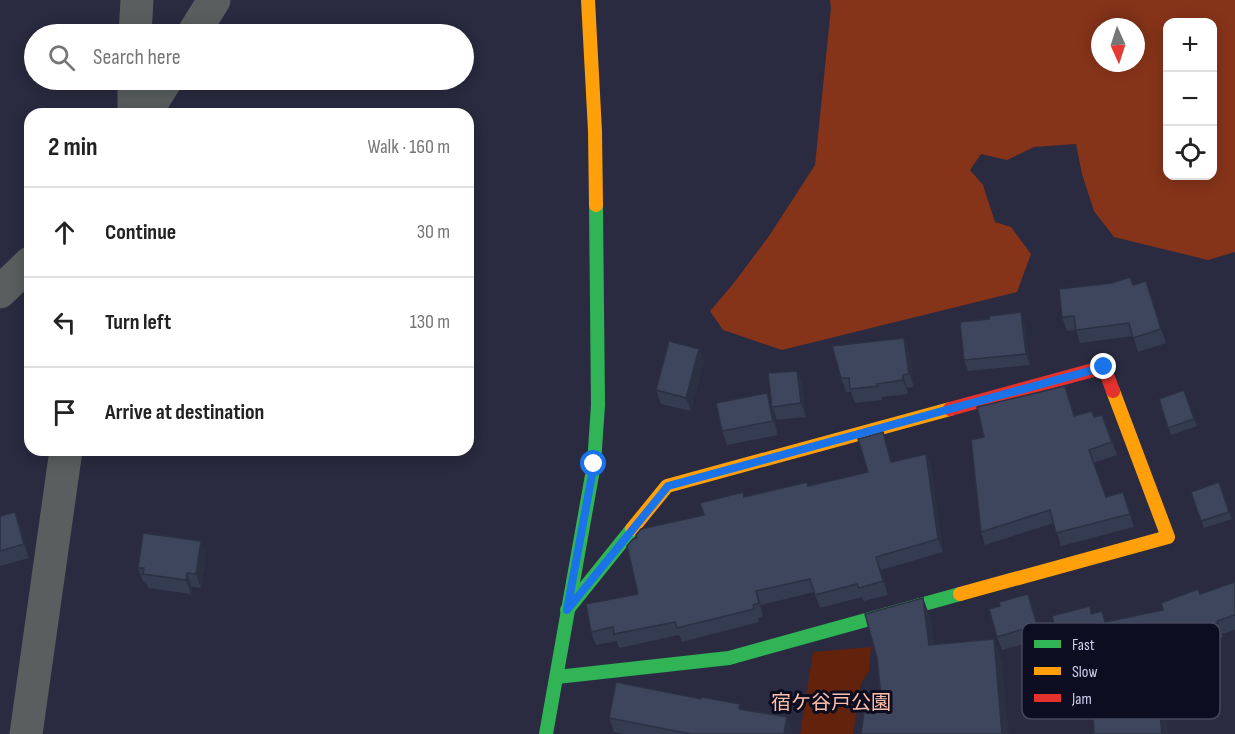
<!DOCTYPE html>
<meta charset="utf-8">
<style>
:root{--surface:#fff;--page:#f2f2f2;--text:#222;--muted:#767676;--line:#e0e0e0}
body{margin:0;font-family:"Sofia Sans Condensed","Noto Sans JP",sans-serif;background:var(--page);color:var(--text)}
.controls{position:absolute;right:18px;top:18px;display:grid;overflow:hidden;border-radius:12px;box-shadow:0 3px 15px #0003}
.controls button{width:54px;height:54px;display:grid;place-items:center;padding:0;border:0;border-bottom:2px solid var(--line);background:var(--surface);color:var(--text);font:30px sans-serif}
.compass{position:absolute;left:1091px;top:18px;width:54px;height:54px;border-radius:50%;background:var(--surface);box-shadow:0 3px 15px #0003;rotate:177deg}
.stop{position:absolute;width:18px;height:18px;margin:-14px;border:4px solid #1a73e8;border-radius:50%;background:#fff}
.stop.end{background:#1a73e8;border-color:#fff;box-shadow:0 2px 6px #0008}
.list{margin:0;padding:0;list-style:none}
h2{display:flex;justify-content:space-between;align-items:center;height:78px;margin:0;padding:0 24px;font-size:26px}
h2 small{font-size:20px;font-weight:400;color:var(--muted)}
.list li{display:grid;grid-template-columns:39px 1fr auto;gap:18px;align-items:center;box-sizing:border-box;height:90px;padding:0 24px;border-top:2px solid var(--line)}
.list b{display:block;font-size:22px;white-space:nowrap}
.list em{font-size:20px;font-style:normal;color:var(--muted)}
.icon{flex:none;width:33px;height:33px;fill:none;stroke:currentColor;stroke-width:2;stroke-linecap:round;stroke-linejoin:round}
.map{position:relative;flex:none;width:1235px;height:734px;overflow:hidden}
.search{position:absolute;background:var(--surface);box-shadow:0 3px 15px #0003;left:24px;top:24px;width:450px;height:66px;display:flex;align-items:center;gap:15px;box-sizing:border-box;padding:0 21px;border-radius:33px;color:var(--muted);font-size:22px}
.panel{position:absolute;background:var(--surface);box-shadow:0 3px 15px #0003;left:24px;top:108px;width:450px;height:348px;border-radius:18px}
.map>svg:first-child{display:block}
.green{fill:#62220c}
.forest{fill:#863419;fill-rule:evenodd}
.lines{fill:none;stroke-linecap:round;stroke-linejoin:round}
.street{stroke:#585f5e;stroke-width:33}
.fast{stroke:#30b455;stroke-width:14}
.slow{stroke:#ff9f0a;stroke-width:14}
.jam{stroke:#e5322d;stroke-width:14}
.wall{fill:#353c51}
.shaded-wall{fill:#2b3142}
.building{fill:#3e465e;stroke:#2b3142;stroke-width:1.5}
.route{stroke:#1a73e8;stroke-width:8}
.labels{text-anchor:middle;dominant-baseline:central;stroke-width:6;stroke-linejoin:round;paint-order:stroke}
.park-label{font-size:20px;fill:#febfaa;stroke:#0c0d20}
.key{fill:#0c0d20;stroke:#46485d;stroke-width:1.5}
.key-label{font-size:16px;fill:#ccd0ec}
</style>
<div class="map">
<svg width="1235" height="734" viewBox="0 0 1235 734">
<rect width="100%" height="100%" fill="#2a2a40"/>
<path class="green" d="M871,647l-2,24 -8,12 -8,51h-53l13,-82z"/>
<path class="forest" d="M830,0h405v252l-27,8 -94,-23 -20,-26 -12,-37 -6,-30 -42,3 -27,13 -26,-6 -11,16 13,15 12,37 16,5 20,27 -14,38 -235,58 -59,-20 -13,-19 23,-27 36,-48 46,-71 16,-157zM1168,22h44v154h-44zM1100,27h36v36h-36z"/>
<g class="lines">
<g class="street">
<path d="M135,34l2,-34"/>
<path d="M193,34l21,-34"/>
<path d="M134,114v-34"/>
<path d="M145,114l21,-34"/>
<path d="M0,292l30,-29"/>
<path d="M26,734l40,-284"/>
</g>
<g class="fast">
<path d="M567,610l65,-81"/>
<path d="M557,677l172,-19 231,-64"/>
<path d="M546,734l48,-270 4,-59 -2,-200"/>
</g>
<g class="slow">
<path d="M588,0l7,131 1,74"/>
<path d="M632,529l35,-43 283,-77"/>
<path d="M960,594l208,-57 -55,-146"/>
</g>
<path class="jam" d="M950,409l154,-42 9,24"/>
</g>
<g class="wall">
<path d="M1146,281l20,62 -28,9 -5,-16 -53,7 -4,-13 -9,1 -5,-14 71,-32z"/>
<path d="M1024,323l6,42 -62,6 -4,-11z"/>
<path d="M904,338l5,13 5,36 -7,1 1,6 -26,3v3l-27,3 -4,-11h-5l-5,-14z"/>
<path d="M699,349l5,13 -13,49 -30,-7 -5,-14z"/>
<path d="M797,371l5,13 4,33 -29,3 -5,-13z"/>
<path d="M1065,386l10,30 19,1 8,-2 15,40 -24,8 13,34 21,8 7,22 -73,19 -7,-23 -69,22 -4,-13 3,-95z"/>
<path d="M1184,390l13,36 -26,9 -12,-36z"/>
<path d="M767,393l5,14 6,28 -51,10 -5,-14z"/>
<path d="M888,445l4,17 34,-8 5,13 12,85 -62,18 7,25 -24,6 -2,-4 -42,11 -6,-16 -53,13 2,12 -5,1 1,4 -77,20 -3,-7 -60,13 -2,-7 -21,4 -5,-13 47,-38 -1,-56 67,-23 40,-18 63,-15 1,4 60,-14z"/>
<path d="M1219,482l13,37 -28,9 -13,-36z"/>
<path d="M0,516l20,9 9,33 -29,8z"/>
<path d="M206,554l-5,34 -9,-1 -1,7 -43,-6 -2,-6 -3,-1 -5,-13z"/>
<path d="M1235,582v48l-13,4 1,3 -53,21 -67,14 63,46 2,16h-74l2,-66 -3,-11 -6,1 -3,-7 -20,5 -5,-13 33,-29 14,8 57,-12 37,-16z"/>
<path d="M1028,594l14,45 -40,11 -5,-13 3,-31z"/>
<path d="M742,709l45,8 5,13v4h-168l-10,-2 -5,-14z"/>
</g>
<g class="shaded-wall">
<path d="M1146,281l5,14 15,48 -5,-14z"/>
<path d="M1021,312l3,11 6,42 -4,-11z"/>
<path d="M904,338l5,13 5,36 -5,-13z"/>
<path d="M699,349l5,13 -13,49 -5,-13z"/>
<path d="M797,371l5,13 4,33 -5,-14z"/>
<path d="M903,375l4,13 1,6 -5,-14z"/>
<path d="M767,393l5,14 6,28 -5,-14z"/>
<path d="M883,432l5,13 8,31 -5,-14z"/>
<path d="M926,454l5,13 12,85 -5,-13z"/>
<path d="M15,512l5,13 9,33 -5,-14z"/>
<path d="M201,541l5,13 -5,34 -5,-14z"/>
<path d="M876,557l5,13 7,25 -5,-14z"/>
<path d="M187,573l5,14 -1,7 -5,-14z"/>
<path d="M756,591l5,14 2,12 -4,-14z"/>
<path d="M1028,594l5,13 9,32 -5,-14z"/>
<path d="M923,598l9,24 6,46 -9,-23z"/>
<path d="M994,639l8,23 7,72h-7z"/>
<path d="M1158,694l8,24 2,16h-6z"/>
<path d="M787,717l5,13v4h-8z"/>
</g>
<g class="building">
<path d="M1130,277l3,8 13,-4 15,48 -28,9 -4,-15 -53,7 -2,-14 -12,1 -3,-28 53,-6z"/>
<path d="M1021,312l5,42 -62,6 -4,-38 29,-3v-3z"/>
<path d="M904,338l5,36 -6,1v5l-26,4 1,2 -28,3 -1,-11h-8l-9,-32z"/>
<path d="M669,341l30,8 -13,49 -30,-8z"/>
<path d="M797,371l4,32 -29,4 -4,-34z"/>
<path d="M1065,386l9,30 18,-5 2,6 8,-2 10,27 -23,8 17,47 17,-5 7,22 -74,19 -6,-23 -69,22 -10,-92 13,-3 -7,-30z"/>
<path d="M1184,390l10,29 -26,9 -9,-29z"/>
<path d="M767,393l6,28 -51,10 -6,-28z"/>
<path d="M883,432l8,30 35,-8 12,85 -62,18 7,24 -24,7 -2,-4 -42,11 -5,-16 -54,12 3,12 -6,2 1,4 -77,19 -2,-6 -61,12 -1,-7 -22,5 -5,-28 52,-10 -11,-48 6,-7 4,-1 -1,-3 5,-6 63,-14 -4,-12 43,-11 1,5 63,-15 1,4 60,-14 -10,-33z"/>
<path d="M1219,482l10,30 -28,9 -10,-29z"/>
<path d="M15,512l9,32 -24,7v-35z"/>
<path d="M143,533l58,8 -5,33 -9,-1 -1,7 -43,-6 1,-6h-6z"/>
<path d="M1235,582v33l-18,6 1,2 -53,21 -72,16 -1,-18 -10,3 -2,-8 -21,6 -7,-27 38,-10 1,8 11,-3 3,11 58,-12 -2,-7 37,-14 2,5z"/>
<path d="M1028,594l9,31 -40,12 -8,-28 11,-3 -1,-4z"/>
<path d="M923,598l6,47 65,-6 8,95h-141l5,-36 15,-2 -4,-38 -12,-44z"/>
<path d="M1090,665l57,30 11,-1 4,40h-68z"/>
<path d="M616,682l85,17 1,-2 38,7 -1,5 48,8 -3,17h-93l-82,-16z"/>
</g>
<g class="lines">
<path class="route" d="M594,464l-27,146 101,-124 436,-119"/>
</g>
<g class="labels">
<g class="park-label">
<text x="831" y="703">宿ケ谷戸公園</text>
</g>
</g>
<rect x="1022" y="623" width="198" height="96" rx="9" class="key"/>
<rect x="1034" y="640" width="27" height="8" fill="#30b455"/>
<rect x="1034" y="667" width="27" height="8" fill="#ff9f0a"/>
<rect x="1034" y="694" width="27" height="8" fill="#e5322d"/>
<g class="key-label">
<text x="1072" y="650">Fast</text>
<text x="1072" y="677">Slow</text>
<text x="1072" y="704">Jam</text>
</g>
</svg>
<div class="controls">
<button>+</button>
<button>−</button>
<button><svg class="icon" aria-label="locate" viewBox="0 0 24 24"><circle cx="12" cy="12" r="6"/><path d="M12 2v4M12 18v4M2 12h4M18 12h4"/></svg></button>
</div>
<svg class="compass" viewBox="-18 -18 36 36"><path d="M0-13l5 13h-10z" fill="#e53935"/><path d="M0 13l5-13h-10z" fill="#767676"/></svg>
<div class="stop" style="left:594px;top:464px"></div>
<div class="stop end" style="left:1104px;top:367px"></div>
<div class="search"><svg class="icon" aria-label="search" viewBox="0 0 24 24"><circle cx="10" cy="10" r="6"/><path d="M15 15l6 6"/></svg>Search here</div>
<section class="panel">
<h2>2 min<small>Walk · 160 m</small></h2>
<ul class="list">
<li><svg class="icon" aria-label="ahead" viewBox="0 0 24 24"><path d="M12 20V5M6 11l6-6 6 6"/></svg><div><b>Continue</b></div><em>30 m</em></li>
<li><svg class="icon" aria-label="left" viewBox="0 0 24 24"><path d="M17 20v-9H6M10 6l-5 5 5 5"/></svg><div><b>Turn left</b></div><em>130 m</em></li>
<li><svg class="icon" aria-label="arrive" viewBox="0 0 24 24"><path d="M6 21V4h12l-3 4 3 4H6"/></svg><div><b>Arrive at destination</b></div></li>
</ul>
</section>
</div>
